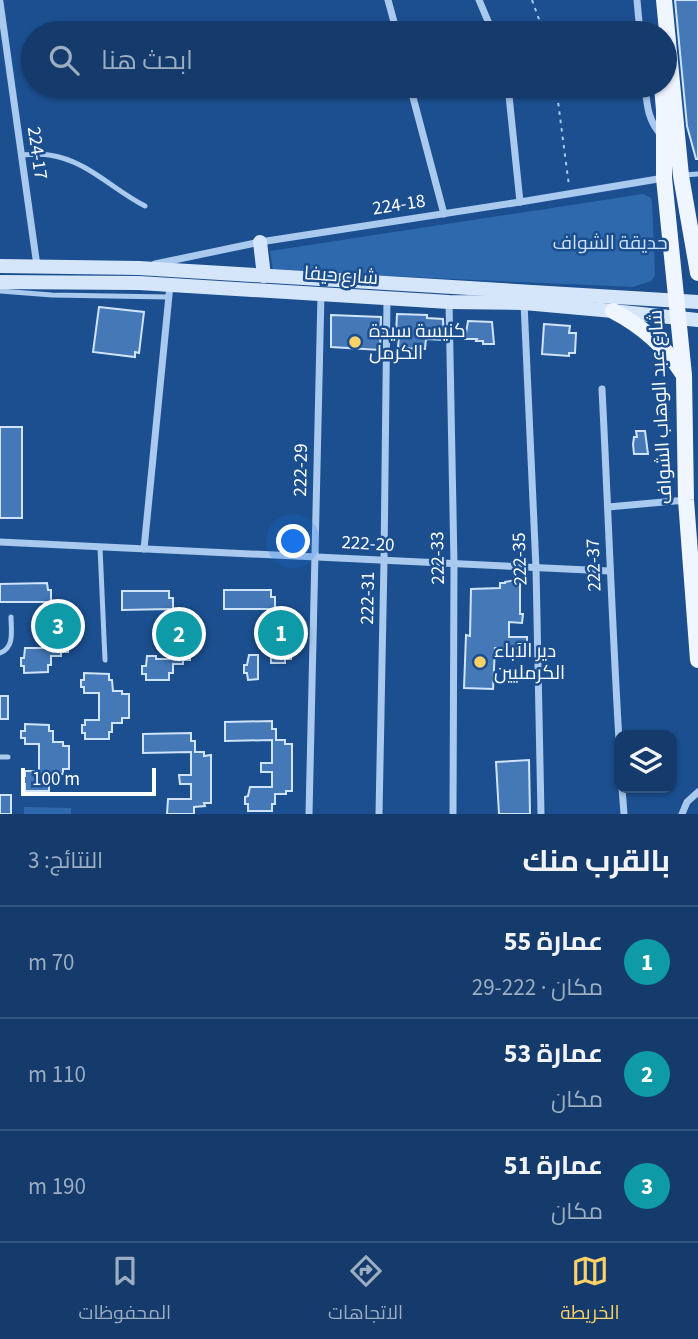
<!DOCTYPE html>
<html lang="ar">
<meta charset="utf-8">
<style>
:root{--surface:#143b6b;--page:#214673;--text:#f1f3f6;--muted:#9dadc1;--line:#33557e;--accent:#ffd166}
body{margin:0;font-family:"Source Sans 3",Cairo,sans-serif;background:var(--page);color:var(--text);direction:rtl}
.controls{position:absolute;right:21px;bottom:21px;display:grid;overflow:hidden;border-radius:14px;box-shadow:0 2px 5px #0004}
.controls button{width:63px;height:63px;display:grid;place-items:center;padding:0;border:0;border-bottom:2px solid var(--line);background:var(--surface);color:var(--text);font:35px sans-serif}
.scale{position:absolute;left:21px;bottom:18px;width:135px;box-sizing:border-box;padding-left:7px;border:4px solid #fff;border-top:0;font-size:19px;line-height:24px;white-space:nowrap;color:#fff;-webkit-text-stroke:5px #1b4f8f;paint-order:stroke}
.you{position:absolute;left:294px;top:542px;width:24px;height:24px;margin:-18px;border:5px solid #fff;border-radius:50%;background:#1a73e8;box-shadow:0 0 0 10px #1a73e833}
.badge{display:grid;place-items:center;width:46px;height:46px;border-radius:50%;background:var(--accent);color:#fff;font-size:23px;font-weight:700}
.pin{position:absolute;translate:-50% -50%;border:4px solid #fff;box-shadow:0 2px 7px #0006}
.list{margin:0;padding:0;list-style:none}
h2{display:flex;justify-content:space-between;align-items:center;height:91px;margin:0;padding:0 28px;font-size:30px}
h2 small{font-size:23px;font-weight:400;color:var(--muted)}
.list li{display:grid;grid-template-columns:46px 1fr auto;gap:21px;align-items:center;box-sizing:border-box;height:112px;padding:0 28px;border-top:2px solid var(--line)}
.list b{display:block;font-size:26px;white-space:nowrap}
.list p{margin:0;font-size:23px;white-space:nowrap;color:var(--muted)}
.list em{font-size:23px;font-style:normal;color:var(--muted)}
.icon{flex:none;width:38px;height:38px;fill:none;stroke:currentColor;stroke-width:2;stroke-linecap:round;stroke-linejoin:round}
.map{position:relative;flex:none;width:698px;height:814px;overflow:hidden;direction:ltr}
.search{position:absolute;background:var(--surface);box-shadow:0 2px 5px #0004;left:21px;right:21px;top:21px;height:77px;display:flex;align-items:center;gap:18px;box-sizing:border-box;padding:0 24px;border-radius:38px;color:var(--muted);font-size:26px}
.sheet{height:427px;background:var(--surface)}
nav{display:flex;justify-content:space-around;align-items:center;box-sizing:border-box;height:98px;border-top:2px solid var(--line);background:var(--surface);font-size:19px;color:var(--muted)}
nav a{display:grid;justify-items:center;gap:4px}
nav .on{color:var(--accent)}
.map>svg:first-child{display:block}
.green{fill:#2e69ad}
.building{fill:#4478b7;stroke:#cfe3fa;stroke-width:2}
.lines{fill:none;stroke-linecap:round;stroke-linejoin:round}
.path{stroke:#a9c9ee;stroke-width:2;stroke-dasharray:3.5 5;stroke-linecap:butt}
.lane{stroke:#a9c9ee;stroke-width:5}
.street{stroke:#a9c9ee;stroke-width:7}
.secondary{stroke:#d6e6fa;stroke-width:14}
.primary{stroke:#f0f6ff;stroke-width:16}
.poi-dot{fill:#ffd166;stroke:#1b4f8f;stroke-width:2.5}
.labels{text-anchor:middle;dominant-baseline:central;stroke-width:5;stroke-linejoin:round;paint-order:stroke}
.street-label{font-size:19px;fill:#fff;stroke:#1b4f8f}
.park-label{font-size:19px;fill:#cfe3fa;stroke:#1b4f8f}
.poi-label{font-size:19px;fill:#fff;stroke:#1b4f8f;text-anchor:start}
</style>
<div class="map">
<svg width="698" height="814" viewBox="0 0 698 814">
<rect width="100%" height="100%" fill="#1b4f8f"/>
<g class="green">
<path d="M643,194l8,4 1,4 3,73 -4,6 -18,6 -360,-16 -3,-20z"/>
<path d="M24,807l47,1v6h-47z"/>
</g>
<g class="building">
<path d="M675,0h23v159h-2l-9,-33z"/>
<path d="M99,307l45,5 -5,41 -4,-1v5l-42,-5z"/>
<path d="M397,314l30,1v3l16,1 1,21 -18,-1 -1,10 -27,-1 1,-14h-3z"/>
<path d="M331,315l50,2 -1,33 -49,-3z"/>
<path d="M468,321l24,1 2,22h-11v-3h-7l1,-2h-12z"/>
<path d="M544,324l26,2 -1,7h7l-1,20h-6v3l-27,-2z"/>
<rect x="0" y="427" width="22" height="91"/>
<path d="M636,431h9l3,23h-14l-1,-10 1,-7h3z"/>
<path d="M515,580v2l5,-1v33h3l-1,9 -13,-1v15h18v11h-32l-2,41 -29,-1 2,-53 4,1 1,-47 29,-1v-5h5v-1z"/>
<path d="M47,583l1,7h3v12h10v3h7v47h-7v4h-10v9h-3v7l-24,1v-7h-3v-8h3l1,-10h23v-14h-11l-1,-9 12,-1v-22h-48v-18z"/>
<path d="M224,590h47v7h4v12h10v3h6v47h-6v4h-14v-22h-11v-9l11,-1v-22h-47z"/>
<path d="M122,591h47v7h4v11h10v4h7v47h-7v4h-10v9h-4v7h-23v-6h-4v-8h4l1,-10h9v3h13v-18h-11v-9h11v-23l-47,1z"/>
<path d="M249,655h9v24l-10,1 -1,-7h-3v-8h3z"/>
<path d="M84,673l25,1v6h3l1,11h9v3h7v24h-7v5h-10v9h-3v7h-24v-6h-3v-8h3v-5h14v-27h-15v-6h-3v-7h3z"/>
<rect x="0" y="696" width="8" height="23"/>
<path d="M272,721v8h4v11h9v4h7v47h-6v3h-11v10h-3v7h-24v-7h-3v-7l3,-1 2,-9h22v-15h-11v-9h11v-23l-47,1v-19z"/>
<path d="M25,724l24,1v6h4v11h10v4h6v23h-6v5h-11v9h-3v8h-24v-7h-3v-8h3v-5h14v-27h-14v-6h-4v-7h4z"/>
<path d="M191,733v8h4v11h9v4l7,-1v48h-7l1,3 -11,1v7h-27l1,-15h23v-15h-11l-1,-9h12v-23l-48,1v-19z"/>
<path d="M529,760l1,54h-31l-3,-52z"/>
<rect x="0" y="795" width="11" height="19"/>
</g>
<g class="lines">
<g class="path">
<path d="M532,0l12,33"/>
<path d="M556,86l13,100"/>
</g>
<g class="lane">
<path d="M21,155c9,0 19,-2 28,0 37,5 63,34 96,51"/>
<path d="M684,175l14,-1"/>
<path d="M0,291l52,4 117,2"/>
<path d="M100,547l5,113"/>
<path d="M0,653c15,-6 11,-22 11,-36"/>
<path d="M0,757h8"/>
</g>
<g class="street">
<path d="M388,0l9,33"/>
<path d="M479,0l14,33"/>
<path d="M637,0l3,33"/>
<path d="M0,2l37,264"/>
<path d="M410,86l34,128"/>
<path d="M508,86l12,116"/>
<path d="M645,86c2,20 3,35 17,50"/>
<path d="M155,264l105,-22 260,-40 144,-24"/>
<path d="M449,302l5,262 -1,250"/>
<path d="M524,303l12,265 5,246"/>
<path d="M602,389c6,117 10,234 17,351"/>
<path d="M608,507l78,-7"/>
<path d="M0,542l609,29"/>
<path d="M144,549l26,-264"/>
<path d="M622,788l2,26"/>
<path d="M309,814l12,-520"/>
<path d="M379,814l5,-253 3,-263"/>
<path d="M682,814l5,-12 11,-10"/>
</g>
<g class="secondary">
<path d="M260,242l4,34"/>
<path d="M0,266l139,2 559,34"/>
<path d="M0,282l139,1 310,19 75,1 89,8 85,9"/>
</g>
<g class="primary">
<path d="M664,0l17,176 17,97"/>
<path d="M662,86l2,24v68l20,197 2,125 12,160"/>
<path d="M613,311c29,15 52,35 70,63"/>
</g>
</g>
<g class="poi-dot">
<circle cx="355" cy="342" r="7"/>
<circle cx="480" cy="662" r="7"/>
</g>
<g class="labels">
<g class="street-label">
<text transform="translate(37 153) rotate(82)">224-17</text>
<text transform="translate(399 205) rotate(-9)">224-18</text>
<text transform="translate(341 276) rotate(4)">شارع حيفا</text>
<text transform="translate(661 407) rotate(-93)">شارع عبد الوهاب الشواف</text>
<text transform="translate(301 470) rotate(-89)">222-29</text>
<text transform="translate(368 544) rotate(3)">222-20</text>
<text transform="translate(438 558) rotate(-91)">222-33</text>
<text transform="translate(520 559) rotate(-92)">222-35</text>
<text transform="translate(594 565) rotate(-92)">222-37</text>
<text transform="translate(368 598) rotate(-89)">222-31</text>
</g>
<g class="park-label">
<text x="610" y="243">حديقة الشواف</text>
</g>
<g class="poi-label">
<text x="369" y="331">كنيسة سيدة<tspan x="369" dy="22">الكرمل</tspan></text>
<text x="494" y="651">دير الآباء<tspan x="494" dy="22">الكرمليين</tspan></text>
</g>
</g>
</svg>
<div class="controls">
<button><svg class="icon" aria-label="layers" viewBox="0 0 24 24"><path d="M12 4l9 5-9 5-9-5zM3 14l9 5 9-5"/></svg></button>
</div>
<div class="scale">100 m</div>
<div class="you"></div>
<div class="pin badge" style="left:281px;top:633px;background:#0f9aa8">1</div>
<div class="pin badge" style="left:179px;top:634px;background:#0f9aa8">2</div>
<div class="pin badge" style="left:58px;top:626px;background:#0f9aa8">3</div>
<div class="search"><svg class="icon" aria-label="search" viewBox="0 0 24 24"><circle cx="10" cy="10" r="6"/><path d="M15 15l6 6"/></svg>ابحث هنا</div>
</div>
<section class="sheet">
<h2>بالقرب منك<small>النتائج: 3</small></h2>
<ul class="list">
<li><span class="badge" style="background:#0f9aa8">1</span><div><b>عمارة 55</b><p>مكان · 222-29</p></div><em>70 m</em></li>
<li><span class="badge" style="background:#0f9aa8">2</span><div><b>عمارة 53</b><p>مكان</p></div><em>110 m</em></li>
<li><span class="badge" style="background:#0f9aa8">3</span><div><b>عمارة 51</b><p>مكان</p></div><em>190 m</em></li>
</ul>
</section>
<nav>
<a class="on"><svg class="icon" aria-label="map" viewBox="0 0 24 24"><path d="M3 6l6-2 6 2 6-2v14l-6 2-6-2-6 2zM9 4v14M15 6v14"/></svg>الخريطة</a>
<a><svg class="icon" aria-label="directions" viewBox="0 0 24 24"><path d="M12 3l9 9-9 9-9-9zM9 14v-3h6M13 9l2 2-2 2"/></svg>الاتجاهات</a>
<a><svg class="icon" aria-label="saved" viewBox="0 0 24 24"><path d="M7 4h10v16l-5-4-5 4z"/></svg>المحفوظات</a>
</nav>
